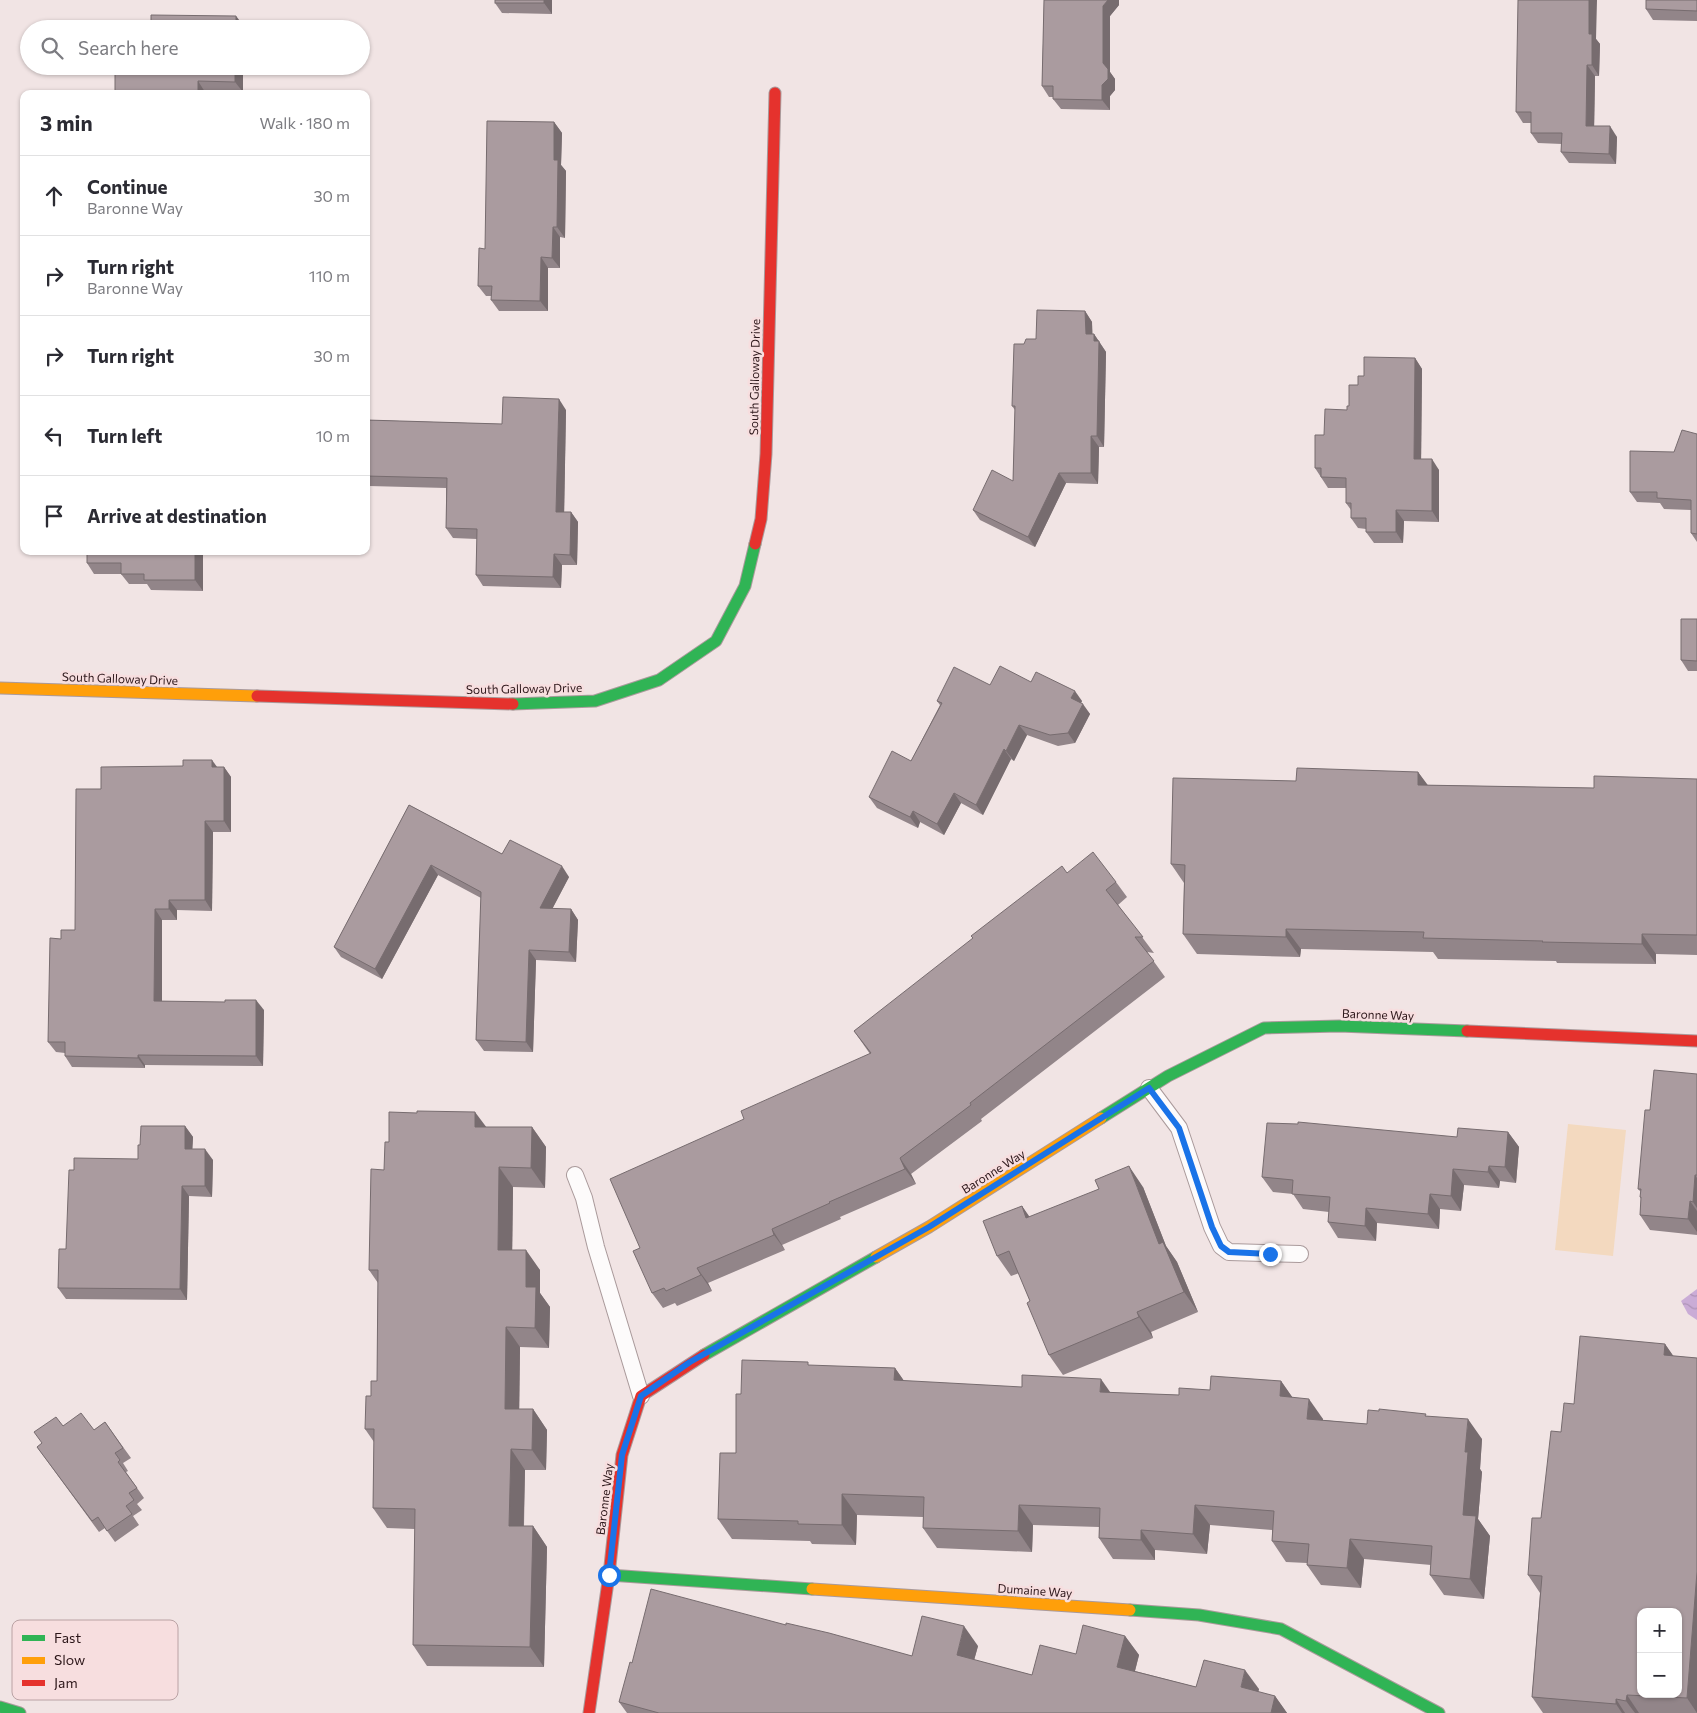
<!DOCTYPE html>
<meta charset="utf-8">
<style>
:root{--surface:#fff;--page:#f7f7f7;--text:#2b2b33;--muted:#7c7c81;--line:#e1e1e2}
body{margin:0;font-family:Commissioner,sans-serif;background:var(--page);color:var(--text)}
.controls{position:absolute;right:15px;bottom:15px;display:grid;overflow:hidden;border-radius:10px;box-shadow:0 1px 4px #0004}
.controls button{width:45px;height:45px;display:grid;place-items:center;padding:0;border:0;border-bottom:1px solid var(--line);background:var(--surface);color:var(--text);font:25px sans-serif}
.stop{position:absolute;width:15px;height:15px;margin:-11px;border:4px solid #1a73e8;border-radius:50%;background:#fff}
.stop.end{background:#1a73e8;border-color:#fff;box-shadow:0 1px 5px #0008}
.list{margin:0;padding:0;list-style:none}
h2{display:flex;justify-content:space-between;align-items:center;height:65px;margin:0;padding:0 20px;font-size:21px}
h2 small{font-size:16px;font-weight:400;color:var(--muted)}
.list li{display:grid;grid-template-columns:32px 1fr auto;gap:15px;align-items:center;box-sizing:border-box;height:80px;padding:0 20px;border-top:1px solid var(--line)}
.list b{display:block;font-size:19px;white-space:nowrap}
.list p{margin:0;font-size:16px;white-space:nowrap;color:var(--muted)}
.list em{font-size:16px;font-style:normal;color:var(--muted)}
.icon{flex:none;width:28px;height:28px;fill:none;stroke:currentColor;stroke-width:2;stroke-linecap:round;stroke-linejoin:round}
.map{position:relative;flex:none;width:1697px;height:1713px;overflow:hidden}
.search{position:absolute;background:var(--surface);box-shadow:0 1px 4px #0004;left:20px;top:20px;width:350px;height:55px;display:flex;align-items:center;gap:12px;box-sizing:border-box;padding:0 18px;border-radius:28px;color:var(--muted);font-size:19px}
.panel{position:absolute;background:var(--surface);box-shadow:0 1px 4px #0004;left:20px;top:90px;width:350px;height:465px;border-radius:10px}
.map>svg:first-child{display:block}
.grass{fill:#f3d9bf}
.water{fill:url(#water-waves)}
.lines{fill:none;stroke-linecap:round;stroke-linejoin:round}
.lane-casing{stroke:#aa9a9b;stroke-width:18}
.fast-casing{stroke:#aa9a9b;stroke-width:13}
.slow-casing{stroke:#aa9a9b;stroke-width:13}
.jam-casing{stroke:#aa9a9b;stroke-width:13}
.lane{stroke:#fdfbfb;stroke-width:16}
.fast{stroke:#30b455;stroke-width:11}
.slow{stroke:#ff9f0a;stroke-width:11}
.jam{stroke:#e5322d;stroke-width:11}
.wall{fill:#928589}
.shaded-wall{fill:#776c6f}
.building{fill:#aa9b9f;stroke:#776c6f;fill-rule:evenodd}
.route{stroke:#1a73e8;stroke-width:6}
.labels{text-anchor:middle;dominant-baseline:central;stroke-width:5;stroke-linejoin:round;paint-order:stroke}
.street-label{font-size:12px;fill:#2c1619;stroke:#f7dedf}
.key{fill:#f7dedf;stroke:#baa2a4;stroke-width:1}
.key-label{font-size:14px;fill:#2c1619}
</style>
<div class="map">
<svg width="1697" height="1713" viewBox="0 0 1697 1713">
<defs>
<pattern id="water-waves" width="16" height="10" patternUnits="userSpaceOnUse" patternTransform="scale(1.25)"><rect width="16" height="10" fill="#caacd6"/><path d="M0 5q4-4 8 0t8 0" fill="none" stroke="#ae93b7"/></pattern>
</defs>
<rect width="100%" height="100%" fill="#f1e4e4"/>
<path class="grass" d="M1568,1124l58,6 -13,126 -58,-6z"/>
<path class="water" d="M1697,1289v31l-9,-6 -7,-13z"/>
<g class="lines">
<g class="lane-casing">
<g id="lane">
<path d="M1149,1088l30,40 33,99 9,19 8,6 71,2"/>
<path d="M575,1175l9,23 12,49 45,149"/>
</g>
</g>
<g class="fast-casing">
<g id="fast">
<path d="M513,704l82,-3 64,-21 57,-39 29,-55 10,-42"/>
<path d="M1101,1118l67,-42 96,-48 75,-2 128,5"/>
<path d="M704,1355l172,-98"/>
<path d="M609,1575l203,14"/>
<path d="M1130,1610l69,5 82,14 158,84"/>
<path d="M0,1707l20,6"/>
</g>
</g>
<g class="slow-casing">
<g id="slow">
<path d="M0,688l257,8"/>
<path d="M876,1257l53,-30 172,-109"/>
<path d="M812,1589l318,21"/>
</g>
</g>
<g class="jam-casing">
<g id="jam">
<path d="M755,544l6,-25 5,-65 9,-361"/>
<path d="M257,696l256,8"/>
<path d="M1467,1031l230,10"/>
<path d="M589,1713l20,-138 13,-120 19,-59 63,-41"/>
</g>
</g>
<use href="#lane" class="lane"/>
<use href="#fast" class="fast"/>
<use href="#slow" class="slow"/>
<use href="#jam" class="jam"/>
</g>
<g class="wall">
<path d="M552,0v14l-50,-1 -7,-10z"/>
<path d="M1044,0h75v5l-9,11v56l5,7v11l-5,6v14l-49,-1 -8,-10v-2h-4l-7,-11z"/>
<path d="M1697,0v21l-44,-1 -7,-11z"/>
<path d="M1596,39l4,5 -1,32h-4l-1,50 23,11 -1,27 -47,-1 -8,-11 1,-8 -24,-1 -7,-10v-10h-8l-7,-11z"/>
<path d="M115,66h128v26h-38z"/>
<path d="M554,122l8,11 -1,32 5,6 -1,67 -5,-1v31h-12v43h-49l-8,-11 1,-4h-6l-8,-10 7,-37z"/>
<path d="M1085,311l7,11v12h2l12,18 -2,95h-5l-1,37 -32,-1 -31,64 -55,-27 -7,-10 40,-29 2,-71 -3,-4 12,-62 12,-5z"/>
<path d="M1415,358l7,11 -1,90 18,11v52l-35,-1 -1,22h-29l-8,-11v-3l-8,-1 -7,-10v-8l-5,-7v-15h-18l-13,-20 9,-33 23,-25 11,-25 6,-9z"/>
<path d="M566,410l-2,102h7l7,10 -1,43h-15l-1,23 -78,-2 -7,-11 1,-36 -24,-1 -7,-10v-40l-77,-2 -3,-4v-62l136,4z"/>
<path d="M1697,434v108l-6,-9v-23l-27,-1 -4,-6 -23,-1 -7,-10 44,-40z"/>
<path d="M87,551h116v40l-52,-1 -4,-6h-18l-8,-10h-27l-7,-11z"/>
<path d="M1697,619v52h-9l-7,-11z"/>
<path d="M1031,682l51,19 -1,2 9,11 -15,29 -17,3 -31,-11 -13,26 -3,-2 -28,56 -22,-12 -17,32 -24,-13 -2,6 -41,-20 -8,-11 42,-36 29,-56 -3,-4 53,-16z"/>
<path d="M217,767h7l7,10v55h-18l-1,79 -35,-1v10h-15v81l102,9 -1,56 -118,-1v3l-73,-1 -7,-11v-3l-9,-1 -8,-10 13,-103 14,-9 26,-141z"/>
<path d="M1418,772l9,13 167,3 103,-9v176l-41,-1v10l-99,-1 -1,-2 -118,-2 -5,-7 -132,-3 -1,8 -103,-3 -14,-20 1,-51 -13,-19 125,-83z"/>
<path d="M409,805l93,49 67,23 -17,32h19l7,11 -2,42 -40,-2 -3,92 -49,-1 -8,-11 5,-142 -43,-23 -56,104 -41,-22 -7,-10z"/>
<path d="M1067,873l49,9 11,15 -9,8 36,48 -7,-1 18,25 -184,142 1,2 -71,53 5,10 -76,33 1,2 -59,26 3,5 -77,33 4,8 -35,15 -2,-3 -12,5 -11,-15 -12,-45 104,-129 126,-65 -16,-23z"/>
<path d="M1697,1074v161l-47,-5 -10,-15 1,-16 -1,-2 1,-5 -3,-3 12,-79z"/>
<path d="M417,1113l69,14h46l14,20 -1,41 -32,-1 -1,63 28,20v23l10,14 -1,41 -29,-1 -1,62h14l14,21 -1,40h-21l-1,56h9l14,21 -3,120 -117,-1 -14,-21 2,-116 -28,-1 -14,-20 1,-66 -9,-13 6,-33 6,-15 1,-98 -9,-13 20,-128z"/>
<path d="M185,1126l8,11 -1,12 21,11 -1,37 -23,-1 -2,104 -121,-1 -8,-11 8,-39 8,-79 64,-11 2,-14z"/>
<path d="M1508,1132l11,15 -3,36 -16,-2 -1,7 -35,-3 -3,26 -21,-2 -1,20 -62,-6 -1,18 -38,-3 -10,-16 1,-10 -26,-3 -10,-15 -20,-2 -11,-15 195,-40z"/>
<path d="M1143,1187l23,59 11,16 21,50 -47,20 2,6 -90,37 -14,-20 -19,-54 -11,-28 -8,3 -14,-20 25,-50 7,11z"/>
<path d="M1665,1344l8,12 24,2v355h-154l-11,-16 8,-104 -12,-18 33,-143 13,-28z"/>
<path d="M811,1366l84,2 9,13 207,12 68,2 31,-5 71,-9 11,16 31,22v1l44,4 61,-8 54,23 -2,30 2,3 -4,47 12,17 -6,63 -40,-4 -14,-20 1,-10 -67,-6 -3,29 -40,-3 -14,-20v-2l-21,-1 -14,-21v-11l-62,-5 -3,29 -52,-4v10l-42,-1 -14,-21v-11l-66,-2 -1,27 -95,-4 -14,-20v-11l-66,-2 -1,30 -44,-1 -2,-3 -78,-2 -14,-20 18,-66 5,-59z"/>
<path d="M105,1422l26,36 -8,5 5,8 -2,1 18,26 -7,6 5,6 -9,6 6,9 -24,17 -10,-14 -6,4 -62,-85 26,-21 31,4z"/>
<path d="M786,1625l126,31 66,-10 -4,14 58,15 44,-21 49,-18 14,19 -4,16 61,16 63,2 -1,3 17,4 12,17h-660l-8,-11 13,-39z"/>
</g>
<g class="shaded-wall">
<path d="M544,0h8v14l-8,-11z"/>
<path d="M1108,0h11v5l-9,11v56l5,7v11l-5,6v14l-8,-10 1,-94z"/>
<path d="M1589,0h8l-1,39 4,5 -1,32 -7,-11 -3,-31z"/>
<path d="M236,16l8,10 -1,3h-7z"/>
<path d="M1587,65l8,11 -1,60 -8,-10z"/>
<path d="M235,66h8v26l-8,-10z"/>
<path d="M198,81l7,11v2h-7z"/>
<path d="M554,122l8,11 -1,32 5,6 -1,67 -8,-11 -3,-67z"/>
<path d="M1610,126l7,11 -1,27 -7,-10z"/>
<path d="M553,227l7,10v31l-8,-10z"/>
<path d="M541,257l7,11v43l-8,-10z"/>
<path d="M1085,311l7,11 1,22 -7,-10z"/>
<path d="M1094,334l12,18 -2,95 -7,-11 -3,-95z"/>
<path d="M1415,358l7,11 -1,101 -7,-11z"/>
<path d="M559,399l7,11 -2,112 -8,-10z"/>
<path d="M1091,436l8,11 -1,37 -7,-11z"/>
<path d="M1432,459l7,11v52l-7,-11z"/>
<path d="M1059,473l7,10 -31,64 -7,-10z"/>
<path d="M1396,510l8,11 -1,22 -7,-11z"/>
<path d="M571,512l7,10 -1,43 -7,-10z"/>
<path d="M195,551h8v40l-8,-11z"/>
<path d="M554,554l8,11 -1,23 -8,-11z"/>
<path d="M1075,691l7,10 -4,7 -7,-10z"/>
<path d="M1083,704l7,10 -15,29 -7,-10z"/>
<path d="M1019,725l8,10 -13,26 -8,-10z"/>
<path d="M1004,749l7,10 -28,56 -7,-10z"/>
<path d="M212,760l8,11 -8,-4z"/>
<path d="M224,767l7,10v55l-7,-11z"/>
<path d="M1418,772l15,20 -15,-7z"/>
<path d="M954,793l7,10 -17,32 -7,-11z"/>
<path d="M913,811l7,11 -2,6 -8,-11z"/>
<path d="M205,821l8,11 -1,79 -7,-11z"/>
<path d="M431,865l7,10 -56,104 -7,-10z"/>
<path d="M562,866l7,11 -22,42 -7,-11z"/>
<path d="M169,900l8,10v10l-8,-11z"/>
<path d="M155,909l7,11v92l-8,-11z"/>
<path d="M571,909l7,11 -2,42 -7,-10z"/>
<path d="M1286,929l15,20 -1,8 -14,-20z"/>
<path d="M1642,934l14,20v10l-14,-20z"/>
<path d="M529,950l7,10 -3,92 -7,-10z"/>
<path d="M256,1000l8,10 -1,56 -7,-10z"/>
<path d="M138,1055l7,10v3l-7,-10z"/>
<path d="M475,1112l15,20 -15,-5z"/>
<path d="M185,1126l8,11 -1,22 -7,-10z"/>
<path d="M532,1127l14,20 -1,41 -14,-20z"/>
<path d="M1508,1132l11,15 -3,36 -11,-16z"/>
<path d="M205,1149l8,11 -1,37 -7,-11z"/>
<path d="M900,1158l11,16 5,10 -11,-15z"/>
<path d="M1129,1166l14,21 23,59 11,16 21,50 -14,-20 -25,-48z"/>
<path d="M1489,1166l11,15 -1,7 -11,-16z"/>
<path d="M499,1167l14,20 -1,83 -14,-20z"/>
<path d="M1453,1169l11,16 -3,26 -10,-15z"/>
<path d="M1695,1175l2,3v30l-4,-6z"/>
<path d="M182,1186l7,10 -2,104 -7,-11z"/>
<path d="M1430,1194l10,15 -1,20 -11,-15z"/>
<path d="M1690,1201l7,10v21l-9,-13z"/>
<path d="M1022,1206l14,20 -10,-8z"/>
<path d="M1366,1208l11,15 -1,18 -11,-15z"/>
<path d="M772,1229l10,16 3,5 -11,-15z"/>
<path d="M526,1250l14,20v23l10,14 -1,41 -14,-20 -9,-41z"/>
<path d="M697,1268l11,15 4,8 -11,-16z"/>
<path d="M1137,1312l14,20 2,6 -14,-21z"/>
<path d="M506,1327l14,20 -1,83 -14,-21z"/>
<path d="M1665,1344l14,20 -15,-9z"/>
<path d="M895,1368l14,20 -15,-8z"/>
<path d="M1101,1379l14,20 -15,-7z"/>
<path d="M1281,1381l14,20 -15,-5z"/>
<path d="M1309,1399l14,20 -2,20 -14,-20z"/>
<path d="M533,1409l14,21 -1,40 -14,-20z"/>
<path d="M1468,1419l14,20 -2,30 2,3 -4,47 12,17 -6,63 -14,-20 -7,-64 2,-63z"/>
<path d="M511,1449l14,21 -2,76 -14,-20z"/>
<path d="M842,1494l15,21 -1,30 -14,-20z"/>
<path d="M1019,1505l14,20 -1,27 -14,-21z"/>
<path d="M1195,1505l15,20 -3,29 -14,-20z"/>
<path d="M533,1526l14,21 -3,120 -14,-20z"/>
<path d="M1141,1530l14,20v10l-14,-20z"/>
<path d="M1350,1539l14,20 -3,29 -14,-20z"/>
<path d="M1697,1572v141l-10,-15z"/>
<path d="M964,1626l14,20 -8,29 -13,-20z"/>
<path d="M1125,1636l14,19 -8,31 -14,-19z"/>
<path d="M1245,1670l14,19 -5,18 -13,-20z"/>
<path d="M1627,1695l12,18h-4l-9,-12z"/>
<path d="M1275,1696l12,17h-16z"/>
<path d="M1616,1699l9,14h-3l-6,-9z"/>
</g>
<g class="building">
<rect x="495" y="0" width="49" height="3"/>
<path d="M1044,0h64l-5,6v57l5,6v10l-6,6v15l-49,-1v-13h-11z"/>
<path d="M1518,0h71v34h3v31h-5l-1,61h24l-1,28 -48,-2 1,-19h-31v-21h-15z"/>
<path d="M1646,0h51v11l-51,-2z"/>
<path d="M151,15l85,1v13h-85z"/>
<path d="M115,66h120v16l-37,-1v13h-83z"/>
<path d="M487,121l67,1v38h4l-1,67h-4l-1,31 -11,-1 -1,44 -49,-1 1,-14h-14l1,-38 6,1z"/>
<path d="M1037,310l48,1 1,23h8v7h5l-2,95h-6v37h-32l-31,64 -55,-27 19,-40 21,11 2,-75h-3l2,-62h10l2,-5h10z"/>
<path d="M1364,357l51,1 -1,101h18v52l-36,-1v22h-30v-14h-15v-15h-5v-25l-25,-1v-9h-6v-33h9l1,-26 22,1v-4h2v-21h9v-9h6z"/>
<path d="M503,397l56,2 -3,113h15l-1,43 -16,-1 -1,23 -77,-2 1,-46 -31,-1 1,-50 -81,-2v-56l136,4z"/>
<path d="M1682,430l15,4v100l-6,-1v-33l-34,-2v-6h-27v-41l44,1z"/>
<path d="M87,551h108v29h-51v-6h-23v-11h-34z"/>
<path d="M1681,619h16v42l-16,-1z"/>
<path d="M1000,666l31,16 5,-10 39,19 -4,7 12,6 -15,29 -18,2 -31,-10 -13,26 -2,-2 -28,56 -22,-12 -17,31 -24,-13 -3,6 -41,-20 23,-46 19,10 31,-58 -5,-2 17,-34 36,18z"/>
<path d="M183,760h29v7h12v54h-19v79h-36v9h-14l-1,92 71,1v-2h31v56l-118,-1v3l-73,-2v-14h-17l2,-104 11,1v-9h14l1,-141h25v-22l82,-1z"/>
<path d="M1297,768l121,4v13l176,3v-12l103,3v156l-55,-1v10l-100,-2 1,-1 -120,-3 1,-6 -138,-3v8l-103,-3 2,-69 -14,-1 2,-86 123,3z"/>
<path d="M409,805l93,49 8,-14 52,26 -22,42 31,1 -2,43 -40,-2 -3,92 -50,-2 5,-148 -50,-27 -56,104 -41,-22z"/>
<path d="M1093,852l23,30 -10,8 37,47h-8l19,24 -184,142 1,2 -71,53 5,11 -76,33 1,1 -58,26 2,6 -77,33 4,7 -35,16 -2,-3 -12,5 -19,-42 7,-3 -30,-69 134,-60 -3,-8 130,-58 -17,-22 119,-93 -2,-2 91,-70 5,7z"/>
<path d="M1654,1070l43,4v101h-2l-2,27 -3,-1 -2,18 -48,-4 1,-18h-1l1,-8h-3l7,-79h5z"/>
<path d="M417,1111l58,1v15h57l-1,41 -32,-1 -1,83h28v37h10l-1,41 -29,-1 -1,82h28l-1,41 -21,-1 -2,77h24l-3,121 -117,-2 2,-136 -42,-1 1,-79h-9l1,-33h5v-15h6l1,-111h-9l2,-101 13,1 1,-28h4v-30l28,1z"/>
<path d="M1298,1122l159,15 1,-9 50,4 -3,35 -16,-1 -1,6 -35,-3 -2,27 -21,-2 -2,20 -62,-6 -1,18 -37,-4 2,-25 -38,-3 1,-14 -31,-3 5,-54 31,1z"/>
<path d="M141,1126h44v23h20v37h-23l-2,103 -122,-1 1,-39h7l3,-79h5v-12l64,1v-14h2z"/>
<path d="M1129,1166l30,78 4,-2 21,50 -47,20 2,5 -90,38 -22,-52 3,-2 -21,-50 -12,5 -14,-35 39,-15 4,12 73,-29 -4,-9z"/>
<path d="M1580,1336l85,8 -1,11 33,3v214l-10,126 -60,-3 -1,6 -10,-2v5l-84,-7 10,-121 -14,-1 4,-57h9l10,-87 10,1 3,-29 10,1zM1641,1612h37v82h-37z"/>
<path d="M742,1360l66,2v3l87,3 -1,12 128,7v-12l79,4 -1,13 79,3v-7l31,2 1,-14 70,5 -1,15 29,3 -2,20 60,5 1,-14 11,1v-2l47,5 -1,2 43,3 -3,33h3l-5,63 13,1 -6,63 -40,-4 2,-29 -82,-7 -3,29 -40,-3 2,-21 -37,-3 2,-30 -79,-6 -2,29 -52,-4v10l-42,-2 1,-30 -81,-3 -1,26 -95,-3 1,-31 -82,-3v31l-44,-1v-3l-80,-2 2,-66h16v-59h5z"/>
<path d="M81,1413l13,17 11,-8 18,26 -8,5 5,7 -2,2 19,26 -8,5 5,7 -8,6 6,8 -25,17 -9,-14 -6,4 -55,-74 5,-4 -8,-11 22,-15 7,9z"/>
<path d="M651,1589l135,36v-2l43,10 83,23 10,-40 42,10 -7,29 75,20 8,-30 36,9 7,-29 42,11 -8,31 79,20 8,-27 41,10 -4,17 34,9 -4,17h-612l-40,-11 11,-40 2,1z"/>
</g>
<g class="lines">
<path class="route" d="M609,1575l13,-120 19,-59 49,-34 239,-135 220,-139 30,40 33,99 9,19 8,6 41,2"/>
</g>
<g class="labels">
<g class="street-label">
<text transform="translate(754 377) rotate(-89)">South Galloway Drive</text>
<text transform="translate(120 678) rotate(2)">South Galloway Drive</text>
<text transform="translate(524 688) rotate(-1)">South Galloway Drive</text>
<text transform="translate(1378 1014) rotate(2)">Baronne Way</text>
<text transform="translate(993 1171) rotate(-32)">Baronne Way</text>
<text transform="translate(604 1499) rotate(-83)">Baronne Way</text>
<text transform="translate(1035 1590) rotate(4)">Dumaine Way</text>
</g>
</g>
<rect x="12" y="1620" width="166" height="80" rx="8" class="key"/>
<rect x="22" y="1635" width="23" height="6" fill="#30b455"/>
<rect x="22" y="1657" width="23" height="7" fill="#ff9f0a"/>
<rect x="22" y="1680" width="23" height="6" fill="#e5322d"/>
<g class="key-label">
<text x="54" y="1643">Fast</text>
<text x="54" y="1665">Slow</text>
<text x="54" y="1688">Jam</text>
</g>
</svg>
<div class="controls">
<button>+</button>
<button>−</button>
</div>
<div class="stop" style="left:609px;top:1575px"></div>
<div class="stop end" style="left:1270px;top:1254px"></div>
<div class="search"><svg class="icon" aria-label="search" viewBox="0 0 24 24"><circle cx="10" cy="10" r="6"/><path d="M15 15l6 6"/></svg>Search here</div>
<section class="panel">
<h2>3 min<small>Walk · 180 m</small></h2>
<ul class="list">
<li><svg class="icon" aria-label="ahead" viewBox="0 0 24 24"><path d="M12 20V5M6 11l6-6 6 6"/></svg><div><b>Continue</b><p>Baronne Way</p></div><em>30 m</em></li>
<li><svg class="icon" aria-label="right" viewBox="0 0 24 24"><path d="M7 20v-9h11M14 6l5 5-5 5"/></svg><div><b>Turn right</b><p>Baronne Way</p></div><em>110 m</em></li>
<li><svg class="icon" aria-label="right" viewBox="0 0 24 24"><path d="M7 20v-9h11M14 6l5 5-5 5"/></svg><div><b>Turn right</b></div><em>30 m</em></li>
<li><svg class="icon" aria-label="left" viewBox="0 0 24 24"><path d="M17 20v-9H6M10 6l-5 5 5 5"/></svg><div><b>Turn left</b></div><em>10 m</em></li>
<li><svg class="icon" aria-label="arrive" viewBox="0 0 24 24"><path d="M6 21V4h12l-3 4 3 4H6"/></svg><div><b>Arrive at destination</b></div></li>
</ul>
</section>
</div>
